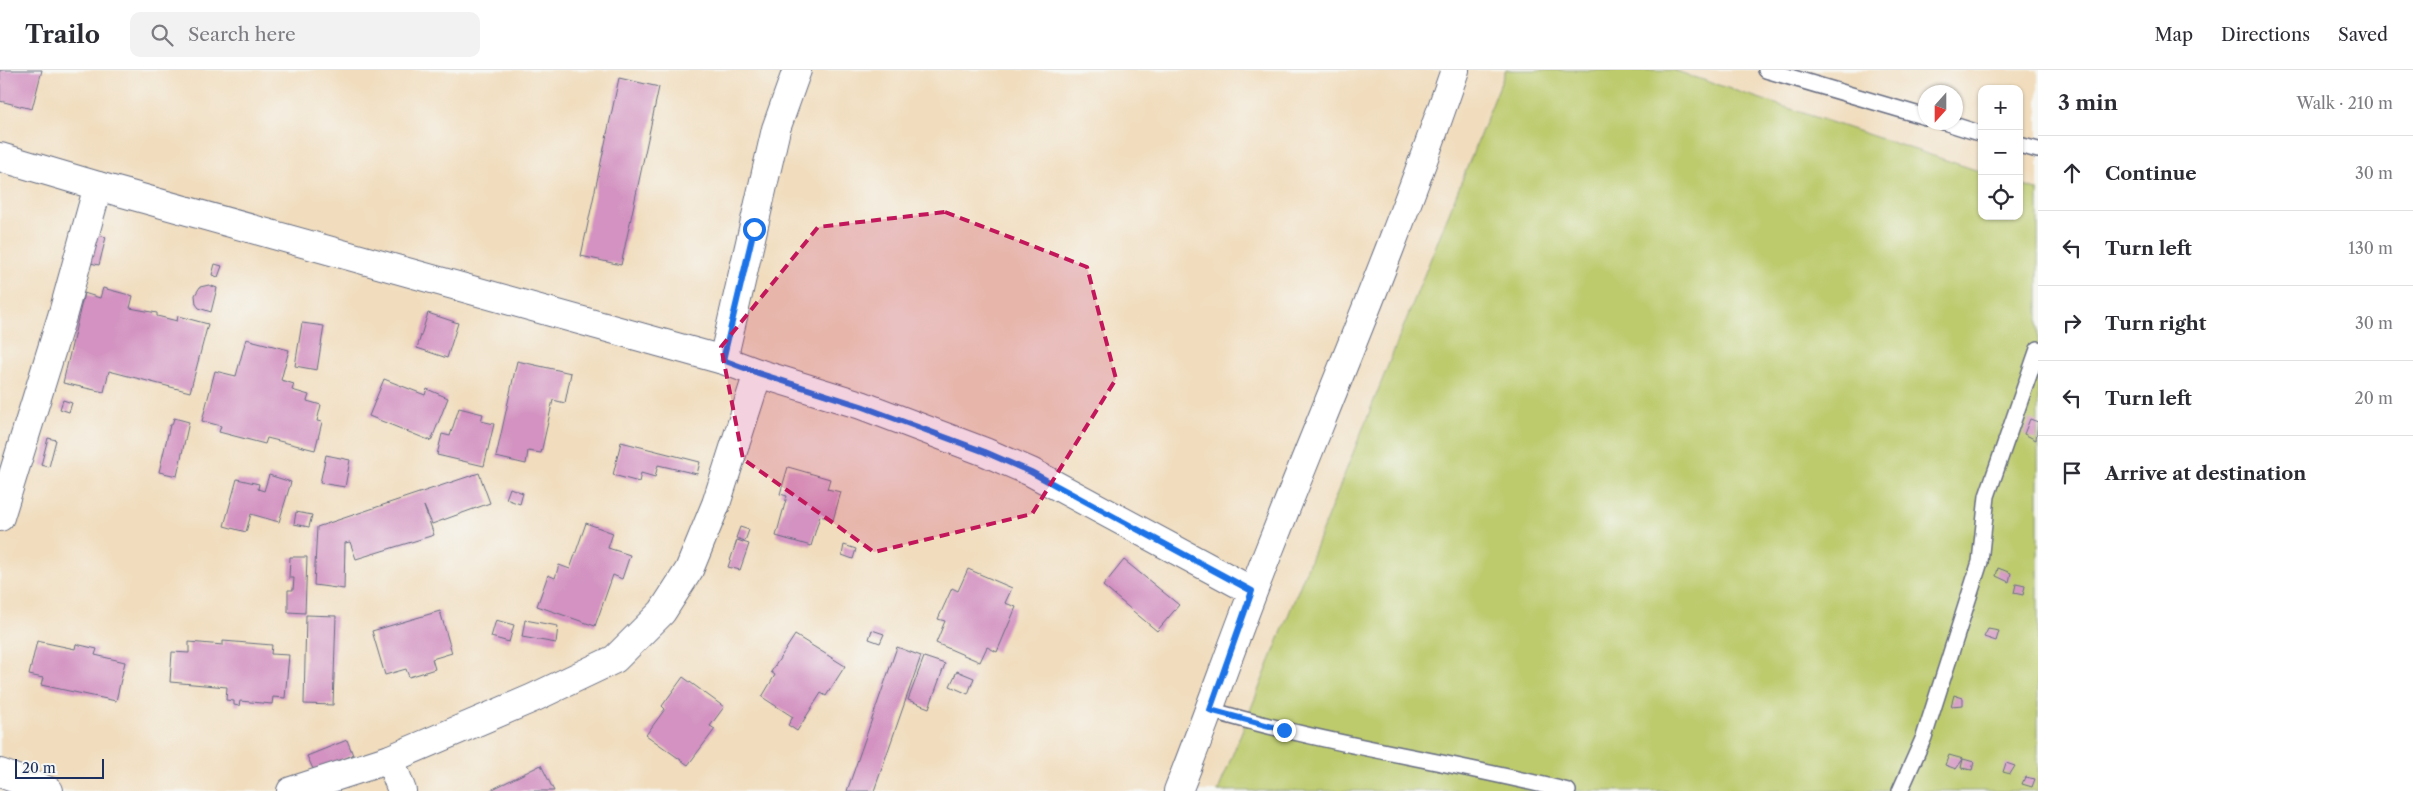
<!DOCTYPE html>
<meta charset="utf-8">
<style>
:root{--surface:#fff;--page:#f2f2f3;--text:#2b2b33;--muted:#7c7c81;--line:#e1e1e2}
body{margin:0;font-family:"Libre Caslon Text",serif;background:var(--page);color:var(--text)}
.controls{position:absolute;right:15px;top:15px;display:grid;overflow:hidden;border-radius:10px;box-shadow:0 1px 4px #0004}
.controls button{width:45px;height:45px;display:grid;place-items:center;padding:0;border:0;border-bottom:1px solid var(--line);background:var(--surface);color:var(--text);font:25px sans-serif}
.compass{position:absolute;left:1918px;top:15px;width:45px;height:45px;border-radius:50%;background:var(--surface);box-shadow:0 1px 4px #0004;rotate:201deg}
.scale{position:absolute;left:15px;bottom:12px;width:89px;box-sizing:border-box;padding-left:5px;border:2px solid #1b2f5e;border-top:0;font-size:14px;line-height:18px;white-space:nowrap;color:#1b2f5e;-webkit-text-stroke:4px #f6f6f2;paint-order:stroke}
.stop{position:absolute;width:15px;height:15px;margin:-11px;border:4px solid #1a73e8;border-radius:50%;background:#fff}
.stop.end{background:#1a73e8;border-color:#fff;box-shadow:0 1px 5px #0008}
.list{margin:0;padding:0;list-style:none}
h2{display:flex;justify-content:space-between;align-items:center;height:65px;margin:0;padding:0 20px;font-size:21px}
h2 small{font-size:16px;font-weight:400;color:var(--muted)}
.list li{display:grid;grid-template-columns:32px 1fr auto;gap:15px;align-items:center;box-sizing:border-box;height:75px;padding:0 20px;border-top:1px solid var(--line)}
.list b{display:block;font-size:19px;white-space:nowrap}
.list em{font-size:16px;font-style:normal;color:var(--muted)}
.icon{flex:none;width:28px;height:28px;fill:none;stroke:currentColor;stroke-width:2;stroke-linecap:round;stroke-linejoin:round}
.map{position:relative;flex:none;width:2038px;height:721px;overflow:hidden}
header{display:flex;align-items:center;gap:30px;box-sizing:border-box;height:70px;padding:0 25px;background:var(--surface);border-bottom:1px solid var(--line)}
header strong{font-size:24px}
nav{display:flex;gap:28px;margin-inline-start:auto;font-size:18px}
.search{width:350px;height:45px;background:var(--page);display:flex;align-items:center;gap:12px;box-sizing:border-box;padding:0 18px;border-radius:10px;color:var(--muted);font-size:19px}
main{display:flex}
aside{flex:1;background:var(--surface)}
.map>svg:first-child{display:block}
.green{fill:#bdcb6d;stroke:#6c7d66}
.building{fill:#d392c1}
.lines{fill:none;stroke-linecap:round;stroke-linejoin:round}
.service-casing{stroke:#666c80;stroke-width:18}
.minor-casing{stroke:#666c80;stroke-width:30}
.tertiary-casing{stroke:#666c80;stroke-width:30}
.service{stroke:#fff;stroke-width:15}
.minor{stroke:#fff;stroke-width:28}
.tertiary{stroke:#fff;stroke-width:28}
.route{stroke:#1a73e8;stroke-width:6}
.marked{fill:#c2185b;fill-opacity:0.2;stroke:#c2185b;stroke-width:4;stroke-dasharray:10 6;stroke-linejoin:round}
</style>
<header>
<strong>Trailo</strong>
<div class="search"><svg class="icon" aria-label="search" viewBox="0 0 24 24"><circle cx="10" cy="10" r="6"/><path d="M15 15l6 6"/></svg>Search here</div>
<nav><a>Map</a><a>Directions</a><a>Saved</a></nav>
</header>
<main>
<div class="map">
<svg width="2038" height="721" viewBox="0 0 2038 721">
<rect width="100%" height="100%" fill="#f6f6f2"/>
<filter id="ink" filterUnits="userSpaceOnUse"><feTurbulence type="fractalNoise" baseFrequency=".02" numOctaves="2"/><feDisplacementMap in="SourceGraphic" scale="10" xChannelSelector="R" yChannelSelector="G"/><feConvolveMatrix kernelMatrix="1 2 1 2 8 2 1 2 1" color-interpolation-filters="sRGB"/></filter>
<filter id="wash" filterUnits="userSpaceOnUse"><feTurbulence type="fractalNoise" baseFrequency=".0096" numOctaves="4" result="noise"/><feDisplacementMap in="SourceGraphic" scale="20" xChannelSelector="R" yChannelSelector="G"/><feGaussianBlur stdDeviation="1.12" result="paint"/><feColorMatrix in="noise" values="0 0 0 0 0 0 0 0 0 0 0 0 0 0 0 0 0 1.4 0 .05"/><feComposite in="paint" operator="in"/></filter>
<g filter="url(#wash)">
<rect width="100%" height="100%" fill="#f1ddbe"/>
<path class="green" d="M1506,0h167l309,102v44h37v-32l19,7v600h-820z"/>
<g id="blocks">
<g class="building">
<path d="M0,0h42l-10,39 -32,-8z"/>
<path d="M619,8l40,9 -38,178 -40,-9z"/>
<path d="M94,164l12,3 -7,28 -13,-3z"/>
<path d="M215,194l7,2 -4,11 -6,-2z"/>
<path d="M209,215l8,3 -6,24 -12,-4 -3,-4 -1,-9 5,-8z"/>
<path d="M103,218l30,8 -3,12 27,5v3l20,5 1,-5 30,8 -18,68 -81,-21 -5,21 -41,-9 21,-90 16,5z"/>
<path d="M428,243l30,10 -11,35 -30,-10z"/>
<path d="M302,253l22,3 -7,44 -22,-4z"/>
<path d="M246,269l43,11 -8,30 13,4 -2,6 17,5 -2,6 14,4 -4,16 5,1 -7,28 -48,-12 -2,6 -46,-12 2,-6 -19,-5 13,-50 21,5z"/>
<path d="M517,291l54,12 -6,30 -12,-3 -12,53 -13,-2 -2,13 -30,-7z"/>
<path d="M384,309l41,16 2,-6 21,9 -17,43 -62,-25z"/>
<path d="M63,330l9,3 -3,9 -9,-3z"/>
<path d="M459,338l24,6 -2,7 13,3 -10,42 -47,-11 5,-21 8,2z"/>
<path d="M174,348l15,4 -12,54 -18,-4 11,-47h2z"/>
<path d="M2030,349l8,3 -2,18 -12,-6z"/>
<path d="M48,368l8,2 -7,27 -8,-2z"/>
<path d="M621,372l79,20 -3,12 -39,-9 -3,12 -14,-4 -2,9 -26,-7z"/>
<path d="M326,385l24,5 -5,27 -25,-4z"/>
<path d="M788,397l42,12 -3,10 14,3 -8,28 -13,-4 -9,30 -35,-10 11,-40 -7,-2z"/>
<path d="M479,403l11,30 -58,21 -8,-18 10,29 -78,24 -6,-17 -5,1 -1,46 -30,-4 3,-58z"/>
<path d="M269,405l22,7 -12,40 -28,-8 -5,18 -22,-6 13,-47 22,5 -1,5 6,2z"/>
<path d="M510,418l13,5 -3,11 -14,-5z"/>
<path d="M296,442l16,3 -3,12 -15,-3z"/>
<path d="M586,453l27,10 -5,15 22,7 -8,24 -9,-4 -18,51 -58,-20 11,-31 7,3 4,-13 11,4z"/>
<path d="M740,457l9,3 -4,11 -9,-3z"/>
<path d="M737,470l12,4 -9,26 -12,-3z"/>
<path d="M844,475l12,4 -3,10 -11,-4z"/>
<path d="M290,487h17l-2,56 -17,-1v-22h5l1,-12h-5z"/>
<path d="M1124,490l55,45 -22,26 -54,-45z"/>
<path d="M1998,498l13,5 -2,9 -13,-6z"/>
<path d="M968,499l44,19 -7,15 11,4 -19,45 -10,-5 -7,15 -44,-19 9,-22 -7,-2 14,-31 6,3z"/>
<path d="M2016,514l9,2 -2,9 -9,-2z"/>
<path d="M440,541l12,42 -20,6 3,10 -26,8 -3,-8 -21,6 -13,-44z"/>
<path d="M306,545l30,1 -3,89 -29,-1z"/>
<path d="M496,550l18,5 -5,17 -18,-5z"/>
<path d="M525,550l33,6 -2,17 -34,-6z"/>
<path d="M1988,559l11,2 -3,10 -12,-4z"/>
<path d="M872,560l12,4 -4,9 -11,-4z"/>
<path d="M795,565l50,31 -19,30 -5,-3 -24,38 -9,-6 5,-8 -31,-20 13,-22 -4,-3z"/>
<path d="M37,571l38,8 1,-5 21,5 -2,6 30,7 -9,39 -75,-16 2,-7 -14,-3z"/>
<path d="M223,571l49,4 -1,9 18,1 -4,43 -12,-1 -1,7 -32,-3 -1,5 -5,-1v-4l-8,-1 1,-13 -57,-5 2,-30 17,1v-11l34,3z"/>
<path d="M897,577l24,9 -47,135h-27z"/>
<path d="M924,587l21,7 -16,44 -21,-8z"/>
<path d="M957,601l17,7 -6,16 -18,-8z"/>
<path d="M683,607l41,30 -14,19 5,3 -27,36 -42,-30 19,-26 -3,-3z"/>
<path d="M1954,625l9,3v7l-12,1z"/>
<path d="M347,670l6,15 -39,16 -7,-15z"/>
<path d="M1949,685l25,7 -2,8 -11,-2 2,-9 -7,10 -11,-4z"/>
<path d="M2006,693l9,3 -5,8 -7,-2z"/>
<path d="M541,695l13,26h-65z"/>
<path d="M2025,707l10,2 -3,8 -10,-3z"/>
</g>
</g>
</g>
<g filter="url(#ink)">
<use href="#blocks" fill-opacity="0" stroke="#666c80" stroke-width="1"/>
<g class="lines">
<g class="service-casing">
<g id="service">
<path d="M1766,0l160,47"/>
<path d="M1944,52l38,12"/>
<path d="M2019,75l19,5"/>
<path d="M1210,640c118,35 239,51 358,81"/>
<path d="M1900,721l24,-54 56,-175 7,-66 51,-147"/>
</g>
</g>
<g class="minor-casing">
<g id="minor">
<path d="M0,87l98,29 625,174 35,13 103,32 124,47 46,20 221,119"/>
<path d="M723,290l53,-231 21,-59"/>
<path d="M0,447l63,-204 35,-127"/>
<path d="M390,689l12,32"/>
<path d="M0,703l49,18"/>
<path d="M291,721l99,-32 143,-61 82,-39 47,-47 27,-42 27,-66 42,-131"/>
</g>
</g>
<g class="tertiary-casing">
<path id="tertiary" d="M1178,721c32,-81 60,-163 92,-243 63,-159 130,-316 185,-478"/>
</g>
<use href="#service" class="service"/>
<use href="#minor" class="minor"/>
<use href="#tertiary" class="tertiary"/>
</g>
</g>
<g class="lines" filter="url(#ink)">
<path class="route" d="M754,159l-31,131 35,13 103,33 124,46 46,20 221,119 -42,119 74,20"/>
</g>
<path class="marked" d="M945,142l142,55 29,112 -84,135 -158,38 -131,-93 -22,-112 97,-120z"/>
</svg>
<div class="controls">
<button>+</button>
<button>−</button>
<button><svg class="icon" aria-label="locate" viewBox="0 0 24 24"><circle cx="12" cy="12" r="6"/><path d="M12 2v4M12 18v4M2 12h4M18 12h4"/></svg></button>
</div>
<svg class="compass" viewBox="-18 -18 36 36"><path d="M0-13l5 13h-10z" fill="#e53935"/><path d="M0 13l5-13h-10z" fill="#7c7c81"/></svg>
<div class="scale">20 m</div>
<div class="stop" style="left:754px;top:159px"></div>
<div class="stop end" style="left:1284px;top:660px"></div>
</div>
<aside>
<h2>3 min<small>Walk · 210 m</small></h2>
<ul class="list">
<li><svg class="icon" aria-label="ahead" viewBox="0 0 24 24"><path d="M12 20V5M6 11l6-6 6 6"/></svg><div><b>Continue</b></div><em>30 m</em></li>
<li><svg class="icon" aria-label="left" viewBox="0 0 24 24"><path d="M17 20v-9H6M10 6l-5 5 5 5"/></svg><div><b>Turn left</b></div><em>130 m</em></li>
<li><svg class="icon" aria-label="right" viewBox="0 0 24 24"><path d="M7 20v-9h11M14 6l5 5-5 5"/></svg><div><b>Turn right</b></div><em>30 m</em></li>
<li><svg class="icon" aria-label="left" viewBox="0 0 24 24"><path d="M17 20v-9H6M10 6l-5 5 5 5"/></svg><div><b>Turn left</b></div><em>20 m</em></li>
<li><svg class="icon" aria-label="arrive" viewBox="0 0 24 24"><path d="M6 21V4h12l-3 4 3 4H6"/></svg><div><b>Arrive at destination</b></div></li>
</ul>
</aside>
</main>
